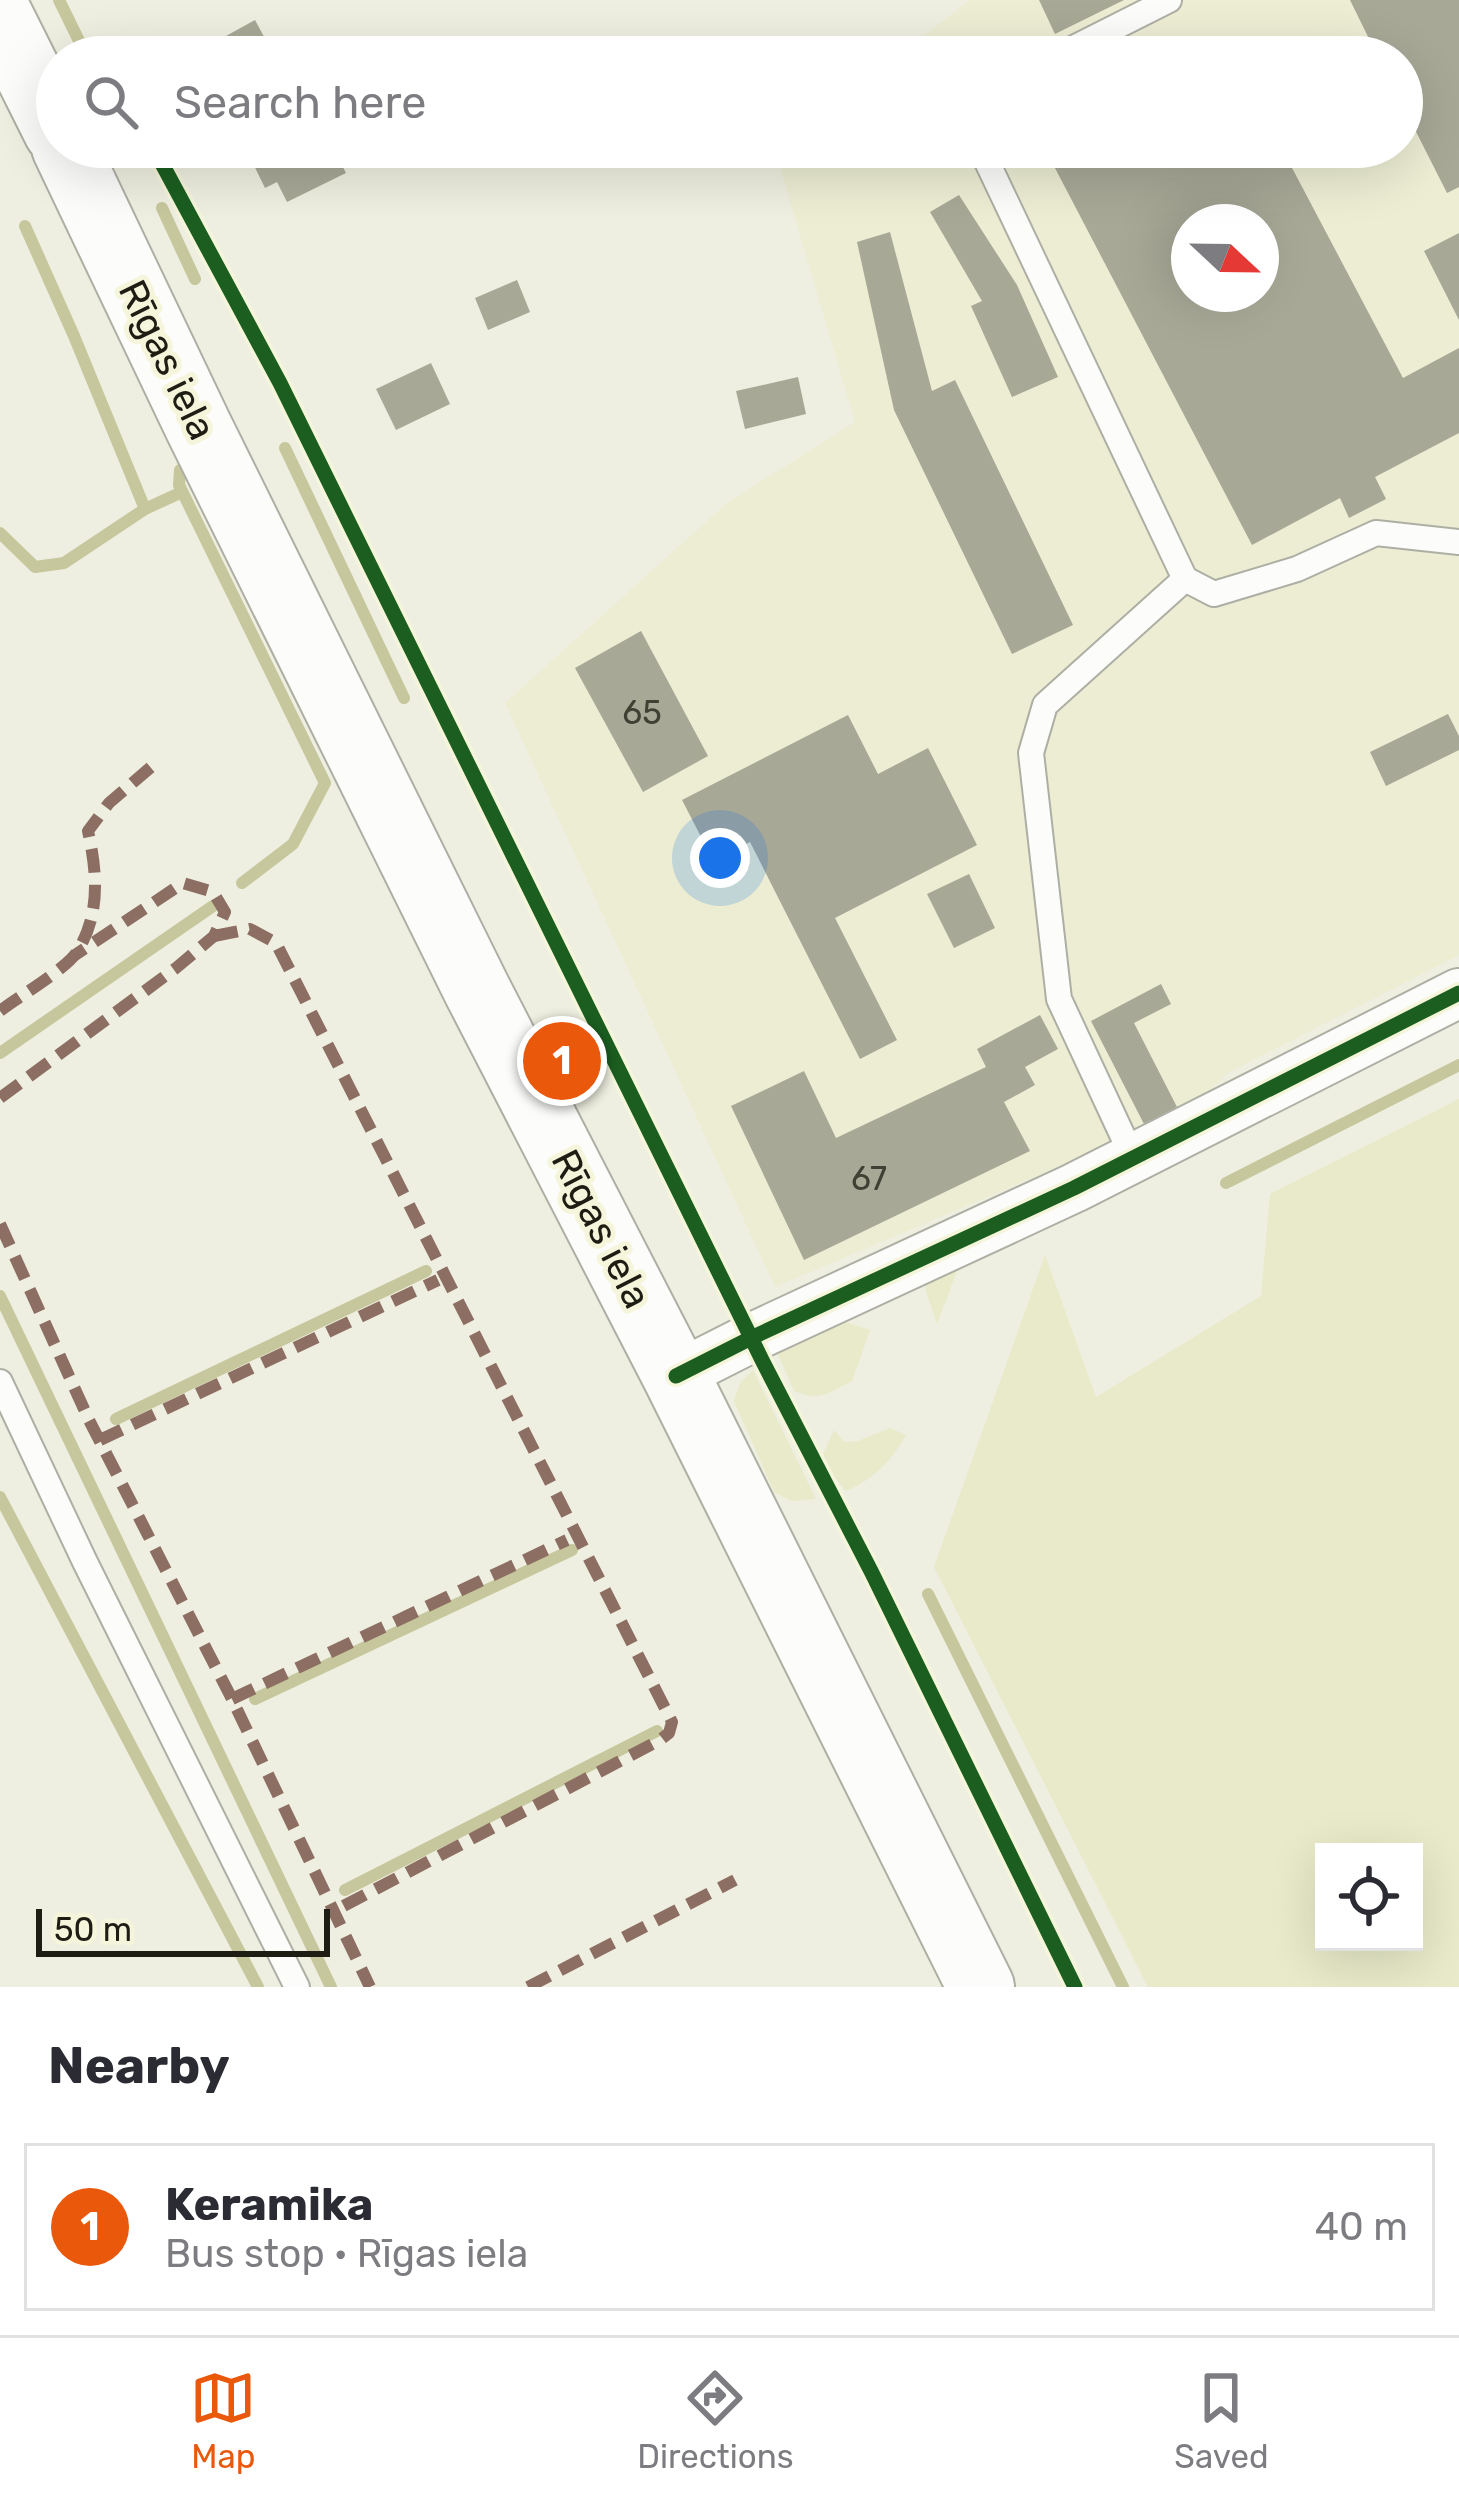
<!DOCTYPE html>
<meta charset="utf-8">
<style>
:root{--surface:#fff;--page:#f7f7f7;--text:#2b2b33;--muted:#7c7c81;--line:#e1e1e2;--accent:#ea580c}
body{margin:0;font-family:Rubik,sans-serif;background:var(--page);color:var(--text)}
.controls{position:absolute;right:36px;bottom:36px;display:grid;overflow:hidden;border-radius:0px;box-shadow:0 12px 48px #0002}
.controls button{width:108px;height:108px;display:grid;place-items:center;padding:0;border:0;border-bottom:3px solid var(--line);background:var(--surface);color:var(--text);font:60px sans-serif}
.compass{position:absolute;left:1171px;top:204px;width:108px;height:108px;border-radius:50%;background:var(--surface);box-shadow:0 12px 48px #0002;rotate:112deg}
.scale{position:absolute;left:36px;bottom:30px;width:294px;box-sizing:border-box;padding-left:12px;border:6px solid #1d1d14;border-top:0;font-size:33px;line-height:42px;white-space:nowrap;color:#1d1d14;-webkit-text-stroke:9px #f4f5da;paint-order:stroke}
.you{position:absolute;left:720px;top:858px;width:42px;height:42px;margin:-30px;border:9px solid #fff;border-radius:50%;background:#1a73e8;box-shadow:0 0 0 18px #1a73e833}
.badge{display:grid;place-items:center;width:78px;height:78px;border-radius:50%;background:var(--accent);color:#fff;font-size:39px;font-weight:700}
.pin{position:absolute;translate:-50% -50%;border:6px solid #fff;box-shadow:0 3px 12px #0006}
.list{margin:0;padding:0;list-style:none}
h2{display:flex;justify-content:space-between;align-items:center;height:156px;margin:0;padding:0 48px;font-size:51px}
h2 small{font-size:39px;font-weight:400;color:var(--muted)}
.list li{display:grid;grid-template-columns:78px 1fr auto;gap:36px;align-items:center;box-sizing:border-box;height:168px;margin:0 24px 24px;padding:0 24px;border:3px solid var(--line);border-radius:0px}
.list b{display:block;font-size:45px;white-space:nowrap}
.list p{margin:0;font-size:39px;white-space:nowrap;color:var(--muted)}
.list em{font-size:39px;font-style:normal;color:var(--muted)}
.icon{flex:none;width:66px;height:66px;fill:none;stroke:currentColor;stroke-width:2;stroke-linecap:round;stroke-linejoin:round}
.map{position:relative;flex:none;width:1459px;height:1987px;overflow:hidden}
.search{position:absolute;background:var(--surface);box-shadow:0 12px 48px #0002;left:36px;right:36px;top:36px;height:132px;display:flex;align-items:center;gap:30px;box-sizing:border-box;padding:0 42px;border-radius:66px;color:var(--muted);font-size:45px}
.sheet{height:348px;background:var(--surface)}
nav{display:flex;justify-content:space-around;align-items:center;box-sizing:border-box;height:168px;border-top:3px solid var(--line);background:var(--surface);font-size:33px;color:var(--muted)}
nav a{display:grid;justify-items:center;gap:6px}
nav .on{color:var(--accent)}
.map>svg:first-child{display:block}
.built{fill:#ecedd3;fill-rule:evenodd}
.green{fill:#e8eac9;fill-rule:evenodd}
.lines{fill:none;stroke-linecap:round;stroke-linejoin:round}
.stream{stroke:#c6c79c;stroke-width:12}
.building{fill:#a7a896;fill-rule:evenodd}
.lane-casing{stroke:#aeafa4;stroke-width:28}
.street-casing{stroke:#aeafa4;stroke-width:52}
.primary-casing{stroke:#aeafa4;stroke-width:70}
.lane{stroke:#fcfdfa;stroke-width:24}
.street{stroke:#fcfdfa;stroke-width:48}
.primary{stroke:#fcfdfa;stroke-width:66}
.quiet{stroke:#8d6e63;stroke-width:12;stroke-dasharray:24 12;stroke-linecap:butt}
.cycleway-casing{stroke:#f4f5da;stroke-width:22}
.cycleway{stroke:#1b5e20;stroke-width:15}
.labels{text-anchor:middle;dominant-baseline:central;stroke-width:10;stroke-linejoin:round;paint-order:stroke}
.number-label{font-size:33px;fill:#404034}
.street-label{font-size:39px;fill:#1d1d14;stroke:#f4f5da}
</style>
<div class="map">
<svg width="1459" height="1987" viewBox="0 0 1459 1987">
<rect width="100%" height="100%" fill="#eeefe0"/>
<path class="built" d="M970,0h489v955l-231,118 -38,38 -415,176 -270,-584 222,-200 128,-81 -80,-272 4,-3h623v-90h-506zM1189,222h72v72h-72z"/>
<g class="green">
<path d="M1459,1099v888h-311l-214,-420 111,-312 51,142 165,-101 9,-102zM1324,1852h90v90h-90z"/>
<path d="M963,1255l-26,69 -10,-29 -4,-21z"/>
<path d="M825,1321l23,2 22,7 -18,51c-24,12 -31,21 -58,10l-21,-48z"/>
<path d="M753,1370l63,129 -25,2 -17,-9 -40,-91 6,-18z"/>
<path d="M890,1428l16,7c-15,26 -32,44 -60,56l-13,-16 -10,-21 11,-24 10,12 14,-1z"/>
</g>
<g class="lines">
<g class="stream">
<path d="M59,0l28,57"/>
<path d="M162,208l33,71"/>
<path d="M25,226l49,110 71,173"/>
<path d="M285,448l119,250"/>
<path d="M184,468l-4,2 -1,15 146,298 -32,61 -51,39"/>
<path d="M0,533l35,34 29,-4 81,-54 37,-17"/>
<path d="M0,1053l213,-147"/>
<path d="M1226,1183l233,-118"/>
<path d="M0,1296l331,691"/>
<path d="M116,1419l310,-148"/>
<path d="M0,1497l258,490"/>
<path d="M928,1594l195,393"/>
<path d="M255,1699l317,-149"/>
<path d="M345,1890l312,-159"/>
</g>
</g>
<g class="building">
<path d="M1039,0h85l-69,34z"/>
<path d="M1350,0h109v187l-12,6 -45,-89v-47h-24z"/>
<path d="M255,20l20,37h-87z"/>
<path d="M1225,40l9,17h-40z"/>
<path d="M245,147h88l13,26 -59,29 -10,-20 -12,6z"/>
<path d="M1044,147h237l122,231 56,-30v85l-84,44 11,22 -37,19 -9,-20 -88,47zM1189,222h72v72h-72z"/>
<path d="M959,195l58,90 41,92 -46,20 -41,-91 11,-5 -52,-89z"/>
<path d="M890,232l42,159 23,-11 118,245 -61,29 -118,-244 -37,-168z"/>
<path d="M1459,233v87l-35,-69z"/>
<path d="M517,280l13,32 -42,18 -13,-32z"/>
<path d="M431,363l19,41 -54,26 -20,-41z"/>
<path d="M798,377l8,37 -61,15 -9,-38z"/>
<path d="M641,631l67,125 -65,36 -68,-124z"/>
<path d="M1448,714l11,22v14l-73,36 -16,-34z"/>
<path d="M848,715l30,59 50,-26 49,97 -142,73 62,122 -37,19 -110,-217 -37,18 -31,-60z"/>
<path d="M969,874l26,54 -41,20 -27,-54z"/>
<path d="M1161,984l10,20 -37,19 43,84 -33,17 -53,-103z"/>
<path d="M1040,1015l18,34 -33,18 10,18 -31,17 26,49 -226,109 -73,-154 73,-35 32,67 150,-71 -9,-18z"/>
</g>
<g class="lines">
<g class="lane-casing">
<g id="lane">
<path d="M1056,57l113,-57"/>
<path d="M980,147l205,432 -140,126 -14,48 28,246 74,159"/>
<path d="M1185,579l29,15 83,-25 79,-36 83,9"/>
<path d="M0,1382l85,180 212,425"/>
</g>
</g>
<g class="street-casing">
<path id="street" d="M676,1376l77,-39 321,-149 385,-195"/>
</g>
<g class="primary-casing">
<g id="primary">
<path d="M0,17l57,114"/>
<path d="M65,147l133,279 279,564 199,386 305,611"/>
</g>
</g>
<use href="#lane" class="lane"/>
<use href="#street" class="street"/>
<use href="#primary" class="primary"/>
<g class="quiet">
<path d="M214,936l36,-7 26,14 396,779 -3,11 -9,7 -326,171"/>
<path d="M0,1011c18,-14 66,-42 77,-59 24,-38 20,-80 11,-121l21,-28 42,-36"/>
<path d="M0,1098l176,-130 38,-32 11,-24 -12,-20 -30,-9 -108,72"/>
<path d="M0,1224l89,196 143,279 138,288"/>
<path d="M100,1440l338,-160"/>
<path d="M232,1699l335,-159"/>
<path d="M528,1987l207,-107"/>
</g>
<g class="cycleway-casing">
<g id="cycleway">
<path d="M153,147l127,236 483,979 109,211 203,414"/>
<path d="M676,1376l77,-39 321,-149 385,-195"/>
</g>
</g>
<use href="#cycleway" class="cycleway"/>
</g>
<g class="labels">
<g class="number-label">
<text x="642" y="712">65</text>
<text x="869" y="1178">67</text>
</g>
<g class="street-label">
<text transform="translate(167 360) rotate(64)">Rīgas iela</text>
<text transform="translate(601 1229) rotate(63)">Rīgas iela</text>
</g>
</g>
</svg>
<div class="controls">
<button><svg class="icon" aria-label="locate" viewBox="0 0 24 24"><circle cx="12" cy="12" r="6"/><path d="M12 2v4M12 18v4M2 12h4M18 12h4"/></svg></button>
</div>
<svg class="compass" viewBox="-18 -18 36 36"><path d="M0-13l5 13h-10z" fill="#e53935"/><path d="M0 13l5-13h-10z" fill="#7c7c81"/></svg>
<div class="scale">50 m</div>
<div class="you"></div>
<div class="pin badge" style="left:562px;top:1061px">1</div>
<div class="search"><svg class="icon" aria-label="search" viewBox="0 0 24 24"><circle cx="10" cy="10" r="6"/><path d="M15 15l6 6"/></svg>Search here</div>
</div>
<section class="sheet">
<h2>Nearby<small></small></h2>
<ul class="list">
<li><span class="badge">1</span><div><b>Keramika</b><p>Bus stop · Rīgas iela</p></div><em>40 m</em></li>
</ul>
</section>
<nav>
<a class="on"><svg class="icon" aria-label="map" viewBox="0 0 24 24"><path d="M3 6l6-2 6 2 6-2v14l-6 2-6-2-6 2zM9 4v14M15 6v14"/></svg>Map</a>
<a><svg class="icon" aria-label="directions" viewBox="0 0 24 24"><path d="M12 3l9 9-9 9-9-9zM9 14v-3h6M13 9l2 2-2 2"/></svg>Directions</a>
<a><svg class="icon" aria-label="saved" viewBox="0 0 24 24"><path d="M7 4h10v16l-5-4-5 4z"/></svg>Saved</a>
</nav>
